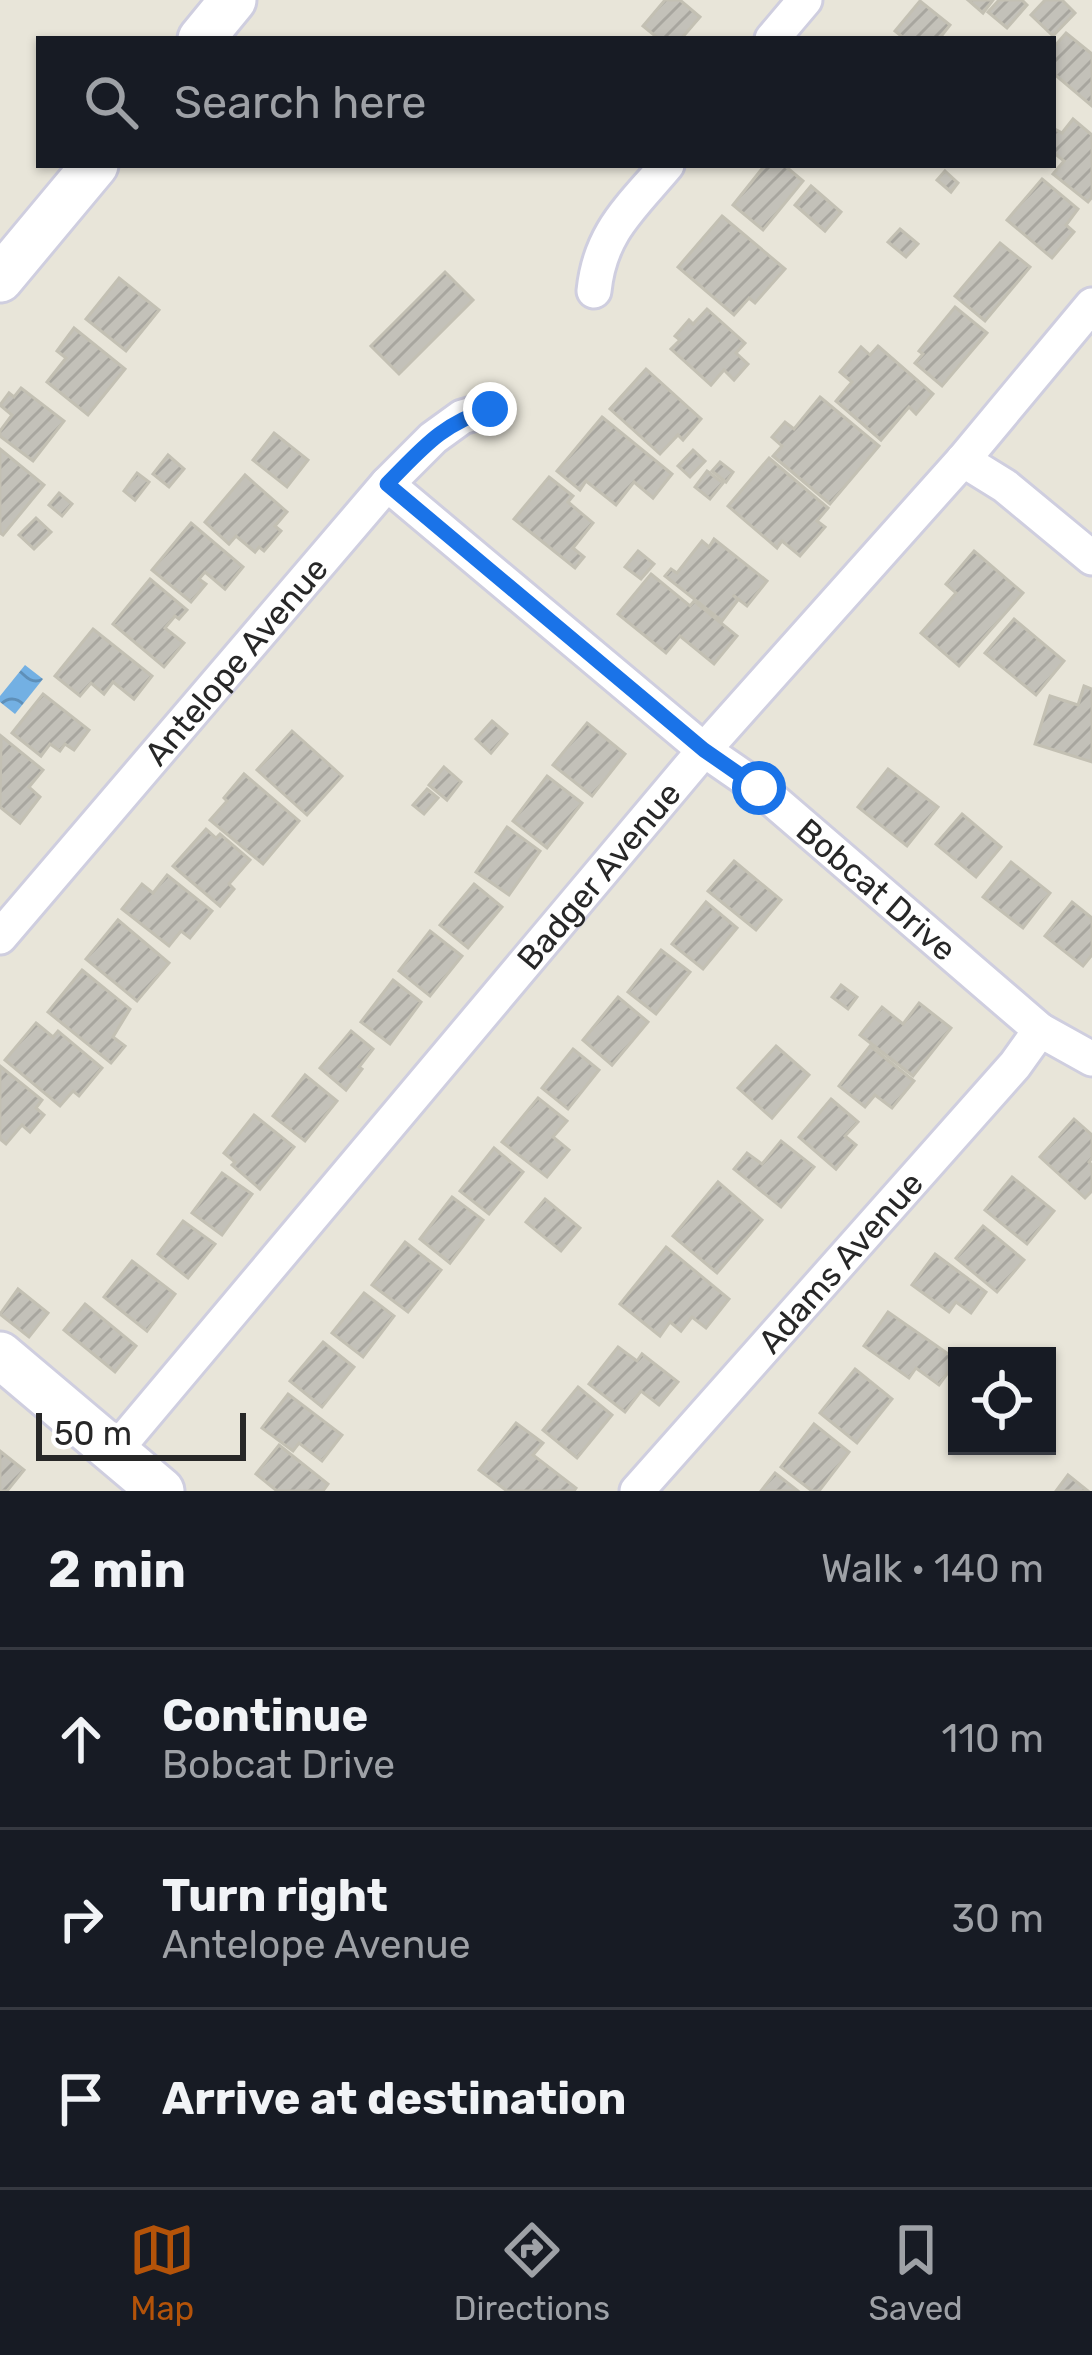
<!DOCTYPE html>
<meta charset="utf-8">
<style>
:root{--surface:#171b24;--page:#20242c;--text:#f1f3f6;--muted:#9ea1a6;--line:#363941;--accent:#b45309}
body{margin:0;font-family:Rubik,sans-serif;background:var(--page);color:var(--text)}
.controls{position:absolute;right:36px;bottom:36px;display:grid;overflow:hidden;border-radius:0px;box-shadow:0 3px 9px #0004}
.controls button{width:108px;height:108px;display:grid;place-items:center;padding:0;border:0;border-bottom:3px solid var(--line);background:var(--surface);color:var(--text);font:60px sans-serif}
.scale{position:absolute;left:36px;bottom:30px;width:210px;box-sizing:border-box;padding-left:12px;border:6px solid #272727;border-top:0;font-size:33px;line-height:42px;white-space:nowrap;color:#272727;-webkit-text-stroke:9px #fff;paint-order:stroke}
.stop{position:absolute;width:36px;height:36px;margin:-27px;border:9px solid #1a73e8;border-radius:50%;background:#fff}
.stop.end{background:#1a73e8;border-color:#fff;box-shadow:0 3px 12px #0008}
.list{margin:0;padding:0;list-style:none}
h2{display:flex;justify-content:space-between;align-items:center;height:156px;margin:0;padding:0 48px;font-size:51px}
h2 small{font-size:39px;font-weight:400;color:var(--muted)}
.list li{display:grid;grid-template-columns:78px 1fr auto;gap:36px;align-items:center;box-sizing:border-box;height:180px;padding:0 48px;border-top:3px solid var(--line)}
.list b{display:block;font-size:45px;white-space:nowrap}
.list p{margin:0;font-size:39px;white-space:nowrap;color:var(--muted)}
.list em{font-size:39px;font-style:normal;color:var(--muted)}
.icon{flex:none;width:66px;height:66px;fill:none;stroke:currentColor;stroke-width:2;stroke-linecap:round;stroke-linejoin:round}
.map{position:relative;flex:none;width:1092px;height:1491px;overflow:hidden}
.search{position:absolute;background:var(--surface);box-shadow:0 3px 9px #0004;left:36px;right:36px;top:36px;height:132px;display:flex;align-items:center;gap:30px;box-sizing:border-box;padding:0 42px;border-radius:0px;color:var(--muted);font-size:45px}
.sheet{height:696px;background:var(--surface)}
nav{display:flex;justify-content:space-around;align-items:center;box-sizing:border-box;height:168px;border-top:3px solid var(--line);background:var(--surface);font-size:33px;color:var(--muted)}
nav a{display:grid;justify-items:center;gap:6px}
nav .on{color:var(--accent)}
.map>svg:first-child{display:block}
.water{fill:url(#water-waves)}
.building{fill:url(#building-hatch);stroke:#c3c0b3;stroke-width:3}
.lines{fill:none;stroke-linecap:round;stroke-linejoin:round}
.street-casing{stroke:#cfcedf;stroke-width:39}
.secondary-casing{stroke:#cfcedf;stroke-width:51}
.street{stroke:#fff;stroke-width:33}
.secondary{stroke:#fff;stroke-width:45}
.route{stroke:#1a73e8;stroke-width:15}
.labels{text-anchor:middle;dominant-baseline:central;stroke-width:9;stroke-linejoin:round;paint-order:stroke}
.street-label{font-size:33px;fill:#272727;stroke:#fff}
</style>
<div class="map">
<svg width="1092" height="1491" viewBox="0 0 1092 1491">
<defs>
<pattern id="water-waves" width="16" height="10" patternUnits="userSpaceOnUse" patternTransform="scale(3)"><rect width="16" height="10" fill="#73b0e3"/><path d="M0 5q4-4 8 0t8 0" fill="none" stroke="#5e8fb8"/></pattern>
<pattern id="building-hatch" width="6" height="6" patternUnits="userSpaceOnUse" patternTransform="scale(3)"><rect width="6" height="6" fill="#c3c1b9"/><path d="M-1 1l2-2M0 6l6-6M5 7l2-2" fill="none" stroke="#a8a69f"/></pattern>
</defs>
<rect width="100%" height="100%" fill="#e8e5d9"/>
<path class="water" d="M25,665l18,14 -28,35 -15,-12v-6z"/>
<g class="building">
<path d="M665,0h15l20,17 -19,22h-22l-16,-13z"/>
<path d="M968,0h25l-10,13z"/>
<path d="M999,0h23l5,5 -20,23 -19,-16z"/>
<path d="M1045,0h17l13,13 -22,23 -22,-21z"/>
<path d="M920,1l30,24 -11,14h-34l-10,-8z"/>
<path d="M1066,33l26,21v52l-39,-33v-25z"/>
<path d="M1073,119l19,16v62l-4,5 -35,-28 11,-13 -11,-9v-24l9,5z"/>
<path d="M765,165h19l19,16 -40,49 -30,-25z"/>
<path d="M945,171l13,12 -7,9 -14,-12z"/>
<path d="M1042,179l36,30 -12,16 8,7 -22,26 -45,-38z"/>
<path d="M811,186l30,26 -16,19 -30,-26z"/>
<path d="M722,216l63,53 -30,34 -6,-5 -15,17 -56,-48z"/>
<path d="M900,229l18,15 -12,13 -18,-15z"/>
<path d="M1000,243l30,24 -45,54 -30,-25z"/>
<path d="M445,272l28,28 -74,74 -28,-28z"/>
<path d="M119,278l40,32 -33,41 -40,-32z"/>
<path d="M955,307l32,26 -45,53 -27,-23 8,-9 -4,-3z"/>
<path d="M707,309l38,34 -9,10 12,11 -14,16 -10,-10 -13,15 -40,-36 9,-9 -5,-4 14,-16 4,4z"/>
<path d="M74,328l51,41 -37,46 -41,-33 19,-24 -9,-7z"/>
<path d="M878,346l55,48 -17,20 -7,-7 -28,33 -45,-39 16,-19 -12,-10 21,-25 9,8z"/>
<path d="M646,369l55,50 -18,21 -5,-5 -18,19 -50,-45z"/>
<path d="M21,388l43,33 -31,40 -33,-25v-5l12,-16 -12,-10 9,-12 5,4z"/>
<path d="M820,397l59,49 -49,58 -57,-48 9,-10 -10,-9 13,-15 9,7z"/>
<path d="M602,417l70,57 -19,24 -19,-16 -18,23 -30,-24 -6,9 -23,-19z"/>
<path d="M274,433l34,27 -21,27 -34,-27z"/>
<path d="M0,449l44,36 -41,50 -3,-2z"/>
<path d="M693,450l12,11 -15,16 -12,-11z"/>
<path d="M168,455l16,14 -15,18 -16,-13z"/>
<path d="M769,458l59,50 -11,13 8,6 -25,29 -18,-15 -5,7 -49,-42z"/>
<path d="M720,462l13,10 -7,10 -14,-11z"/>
<path d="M707,471l16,12 -13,16 -15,-12z"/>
<path d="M137,473l12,9 -14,18 -11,-9z"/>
<path d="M245,475l42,37 -12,14 6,5 -17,20 -5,-4 -4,5 -19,-16 -7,8 -24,-22z"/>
<path d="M549,477l24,19 -5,6 25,21 -20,25 11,9 -9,11 -61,-49z"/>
<path d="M59,493l13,11 -10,12 -13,-11z"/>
<path d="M36,518l15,14 -17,17 -15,-14z"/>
<path d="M191,523l52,44 -18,22 -20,-17 -6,7 7,5 -15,18 -39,-32z"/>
<path d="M714,539l53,42 -20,25 -14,-11 5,5 -16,21 -57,-45 6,-7 6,4 25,-32 7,6z"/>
<path d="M638,551l16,13 -13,15 -16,-12z"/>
<path d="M974,551l49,42 -64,73 -38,-33 35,-40 -10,-9z"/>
<path d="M651,574l39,32 4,-5 43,35 -23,28 -34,-28 -14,17 -48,-39z"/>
<path d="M150,579l37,31 -8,9 -4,-3 -10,12 19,15 -20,24 -51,-43z"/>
<path d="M1014,619l50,42 -28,34 -51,-42z"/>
<path d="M93,629l59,47 -18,23 -21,-17 -9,12 -13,-11 -11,13 -25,-20z"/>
<path d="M1084,686l8,3v73l-57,-18 15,-48 28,9z"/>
<path d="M43,694l46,36 -15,20 -9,-6 -5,7 -10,-7 -9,12 -29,-23z"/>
<path d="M492,721l15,13 -16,19 -15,-14z"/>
<path d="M587,723l38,31 -33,42 -39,-31z"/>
<path d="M292,731l50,45 -35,39 -50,-45z"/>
<path d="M1,736l42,34 -14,17 11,10 -20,26 -20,-16z"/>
<path d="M444,767l17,15 -14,18 -18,-15z"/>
<path d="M888,769l50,38 -31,39 -49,-39z"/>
<path d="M244,774l55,47 -36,43 -53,-44 17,-19 -3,-3z"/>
<path d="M547,776l35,27 -35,45 -34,-27z"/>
<path d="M427,789l11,9 -14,16 -11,-9z"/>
<path d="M962,814l39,33 -25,30 -40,-33z"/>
<path d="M507,827l33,24 -31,44 -33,-23z"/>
<path d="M206,829l10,9 4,-4 30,26 -21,24 5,5 -14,17 -47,-40z"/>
<path d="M734,861l47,39 -25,30 -48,-39z"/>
<path d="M1011,862l39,31 -27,35 -40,-31z"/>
<path d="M167,875l45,36 -22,27 -9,-7 -12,15 -47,-37 20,-25 11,9z"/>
<path d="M474,884l28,23 -34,41 -28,-23z"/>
<path d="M706,902l31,26 -34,41 -31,-25z"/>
<path d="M1072,902l20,16v37l-9,11 -38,-30z"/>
<path d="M118,920l51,43 -32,38 -51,-42z"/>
<path d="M430,931l32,25 -32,40 -31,-25z"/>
<path d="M661,950l29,22 -34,42 -28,-22z"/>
<path d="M82,970l48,39 -17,28 12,9 -14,17 -63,-51z"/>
<path d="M393,980l28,22 -31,42 -29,-22z"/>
<path d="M841,985l16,12 -9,12 -16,-12z"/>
<path d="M618,997l30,25 -36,43 -29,-25z"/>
<path d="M919,1003l32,25 -38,48 -53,-41 22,-28 21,17z"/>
<path d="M36,1023l17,14 5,-6 44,37 -23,28 -6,-5 -13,15 -55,-46z"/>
<path d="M351,1031l22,18 -14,18 3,2 -16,21 -26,-22z"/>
<path d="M776,1046l33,29 -37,43 -34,-30z"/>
<path d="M870,1046l44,35 -22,27 -17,-13 -10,12 -26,-21z"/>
<path d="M573,1049l26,21 -31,39 -26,-21z"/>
<path d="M0,1066l42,34 -6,8 8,7 -14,17 -8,-7 -16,19 -6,-5z"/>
<path d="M305,1075l32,26 -32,40 -32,-25z"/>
<path d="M538,1098l29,23 -14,16 16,13 -22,27 -45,-35z"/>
<path d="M831,1099l27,23 -13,14 11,9 -20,24 -37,-32z"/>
<path d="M254,1115l40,32 -34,42 -28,-24 3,-3 -11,-9z"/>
<path d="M1074,1119l18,16v23l-3,4 3,3v26l-7,7 -45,-41z"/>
<path d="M781,1141l33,26 -33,40 -47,-38 13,-16 15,11z"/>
<path d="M494,1148l29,24 -34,42 -29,-23z"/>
<path d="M222,1173l30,21 -30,41 -30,-22z"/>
<path d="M1012,1177l42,34 -27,33 -42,-34z"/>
<path d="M718,1182l44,38 -45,53 -44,-37z"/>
<path d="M452,1197l31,23 -33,43 -30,-24z"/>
<path d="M545,1199l35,29 -19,23 -35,-29z"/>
<path d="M183,1221l32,23 -27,34 -30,-24z"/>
<path d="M983,1226l41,34 -27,32 -41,-34z"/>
<path d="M405,1242l36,28 -33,42 -36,-27z"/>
<path d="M666,1247l63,52 -23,29 -14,-11 -11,14 -11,-9 -10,14 -40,-32z"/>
<path d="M935,1254l51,38 -15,21 -15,-11 -7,10 -37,-27z"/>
<path d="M132,1261l43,33 -28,37 -43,-34z"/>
<path d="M18,1289l30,24 -19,24 -29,-23z"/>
<path d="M364,1293l30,23 -31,41 -31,-24z"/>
<path d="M85,1304l51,42 -21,26 -51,-42z"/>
<path d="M888,1312l69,48 -18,25 -23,-17 -7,10 -45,-32z"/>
<path d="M323,1342l31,25 -32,40 -32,-26z"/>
<path d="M618,1347l19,14 5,-7 36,28 -19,23 -18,-14 -16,21 -36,-28z"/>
<path d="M855,1369l37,30 -35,44 -37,-30z"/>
<path d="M578,1387l34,28 -35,43 -34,-28z"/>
<path d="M288,1394l54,41 -20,26 -23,-18 -6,8 -31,-23z"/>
<path d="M516,1423l27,20 -10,12 43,33 -2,3h-67l-28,-21z"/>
<path d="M814,1424l35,28 -30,39h-7l-31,-24z"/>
<path d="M279,1445l49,39 -5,7h-46l-21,-17z"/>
<path d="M0,1451l24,19 -17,21h-7z"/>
<path d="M775,1473l23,18h-37z"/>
<path d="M1068,1475l20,16h-32z"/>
</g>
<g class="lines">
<g class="street-casing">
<g id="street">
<path d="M772,39l33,-39"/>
<path d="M594,291c6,-59 37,-83 73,-126"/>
<path d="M963,460l42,26 87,72"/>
<path id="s1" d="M387,484l317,266 55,38 281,242 52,29"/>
<path id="s2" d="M0,937l387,-453 46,-46 29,-21 28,-8"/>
<path id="s3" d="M114,1452l590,-702 259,-290 129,-155"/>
<path id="s4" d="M637,1491l378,-426 25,-35"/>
</g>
</g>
<g class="secondary-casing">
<g id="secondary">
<path d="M201,39l32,-39"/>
<path d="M0,279l95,-114"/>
<path d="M0,1355l161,136"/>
</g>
</g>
<use href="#street" class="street"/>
<use href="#secondary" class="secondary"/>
</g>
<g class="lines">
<path class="route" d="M490,409c-49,15 -68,40 -103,75l317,266 55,38"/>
</g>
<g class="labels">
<g class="street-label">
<text stroke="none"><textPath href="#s2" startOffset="363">Antelope Avenue</textPath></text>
<text stroke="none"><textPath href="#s3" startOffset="753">Badger Avenue</textPath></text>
<text stroke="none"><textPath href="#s1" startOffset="636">Bobcat Drive</textPath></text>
<text stroke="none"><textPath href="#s4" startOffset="306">Adams Avenue</textPath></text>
</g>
</g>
</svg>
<div class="controls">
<button><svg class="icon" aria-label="locate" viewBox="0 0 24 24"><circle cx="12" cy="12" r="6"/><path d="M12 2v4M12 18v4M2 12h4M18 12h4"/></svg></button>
</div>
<div class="scale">50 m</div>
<div class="stop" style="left:759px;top:788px"></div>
<div class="stop end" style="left:490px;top:409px"></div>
<div class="search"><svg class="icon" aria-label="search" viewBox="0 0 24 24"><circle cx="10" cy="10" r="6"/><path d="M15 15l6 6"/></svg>Search here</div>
</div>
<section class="sheet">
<h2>2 min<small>Walk · 140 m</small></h2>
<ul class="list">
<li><svg class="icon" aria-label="ahead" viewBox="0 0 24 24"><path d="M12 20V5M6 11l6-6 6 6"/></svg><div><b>Continue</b><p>Bobcat Drive</p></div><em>110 m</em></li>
<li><svg class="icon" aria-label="right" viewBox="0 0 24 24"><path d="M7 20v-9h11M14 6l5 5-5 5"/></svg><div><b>Turn right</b><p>Antelope Avenue</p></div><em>30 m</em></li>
<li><svg class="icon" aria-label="arrive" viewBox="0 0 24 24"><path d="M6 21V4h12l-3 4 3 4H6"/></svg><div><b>Arrive at destination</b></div></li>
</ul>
</section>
<nav>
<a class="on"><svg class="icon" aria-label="map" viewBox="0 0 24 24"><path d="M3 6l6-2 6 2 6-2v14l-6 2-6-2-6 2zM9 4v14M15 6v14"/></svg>Map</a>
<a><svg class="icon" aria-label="directions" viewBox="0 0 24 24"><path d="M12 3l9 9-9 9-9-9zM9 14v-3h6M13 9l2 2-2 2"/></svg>Directions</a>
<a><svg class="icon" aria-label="saved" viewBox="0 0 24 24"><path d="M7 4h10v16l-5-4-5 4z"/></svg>Saved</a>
</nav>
